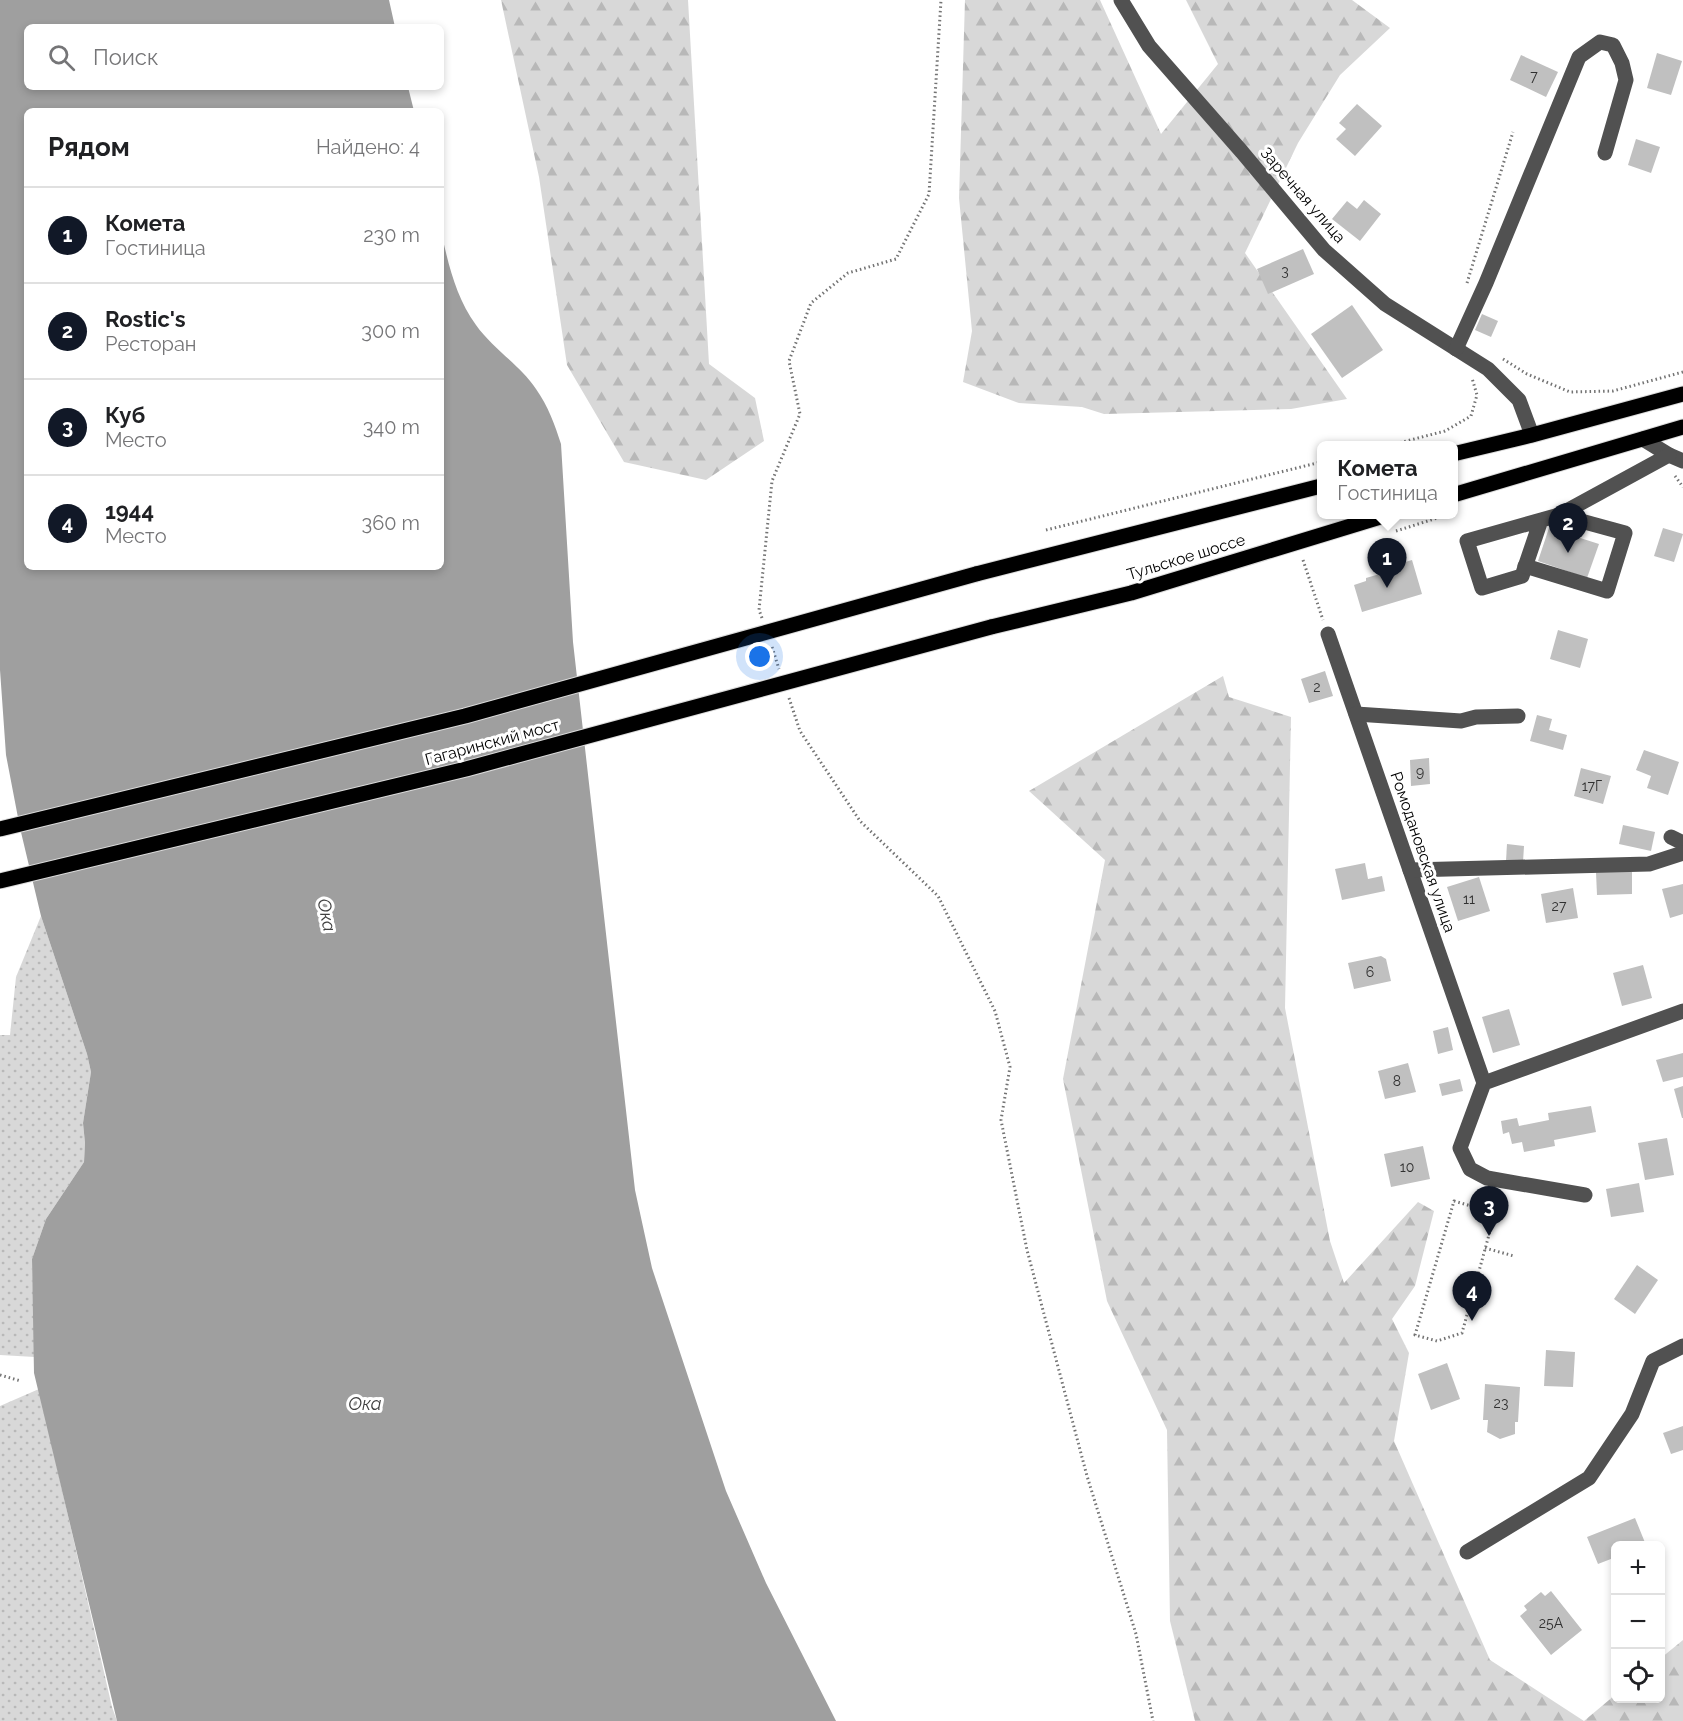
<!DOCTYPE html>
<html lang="ru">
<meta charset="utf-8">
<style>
:root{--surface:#fff;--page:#f2f2f2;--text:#202124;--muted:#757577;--line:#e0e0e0;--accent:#111827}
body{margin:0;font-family:Raleway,sans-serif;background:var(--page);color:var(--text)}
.controls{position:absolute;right:18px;bottom:18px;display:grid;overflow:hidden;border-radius:9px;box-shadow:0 3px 9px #0003}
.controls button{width:54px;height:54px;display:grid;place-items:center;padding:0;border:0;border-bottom:2px solid var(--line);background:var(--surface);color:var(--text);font:30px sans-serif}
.you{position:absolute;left:760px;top:657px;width:21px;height:21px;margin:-15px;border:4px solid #fff;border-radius:50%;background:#1a73e8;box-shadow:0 0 0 9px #1a73e833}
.badge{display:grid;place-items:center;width:39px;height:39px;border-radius:50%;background:var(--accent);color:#fff;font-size:20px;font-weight:700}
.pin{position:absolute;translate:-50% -50px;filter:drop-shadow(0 2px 3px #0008)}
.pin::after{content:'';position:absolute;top:32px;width:21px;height:18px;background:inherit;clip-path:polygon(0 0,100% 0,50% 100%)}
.popup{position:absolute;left:1317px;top:441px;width:141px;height:78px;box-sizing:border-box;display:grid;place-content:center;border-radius:9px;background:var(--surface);filter:drop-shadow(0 2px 4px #0005);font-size:20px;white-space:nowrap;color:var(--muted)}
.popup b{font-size:22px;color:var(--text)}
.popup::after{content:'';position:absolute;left:50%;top:100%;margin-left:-12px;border:12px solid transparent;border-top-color:var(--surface)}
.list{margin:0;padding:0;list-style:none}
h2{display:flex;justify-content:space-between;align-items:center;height:78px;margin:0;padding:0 24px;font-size:26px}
h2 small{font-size:20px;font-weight:400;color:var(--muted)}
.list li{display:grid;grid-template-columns:39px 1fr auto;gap:18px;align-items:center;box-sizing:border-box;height:96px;padding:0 24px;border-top:2px solid var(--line)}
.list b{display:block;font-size:22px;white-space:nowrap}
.list p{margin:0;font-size:20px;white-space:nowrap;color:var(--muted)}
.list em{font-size:20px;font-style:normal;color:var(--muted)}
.icon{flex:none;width:33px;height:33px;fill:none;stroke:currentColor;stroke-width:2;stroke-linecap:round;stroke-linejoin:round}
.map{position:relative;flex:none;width:1683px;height:1721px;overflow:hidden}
.search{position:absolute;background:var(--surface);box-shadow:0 3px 9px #0003;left:24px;top:24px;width:420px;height:66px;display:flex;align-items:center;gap:15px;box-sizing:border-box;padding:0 21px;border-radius:9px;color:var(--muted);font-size:22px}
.panel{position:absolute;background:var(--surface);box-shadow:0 3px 9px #0003;left:24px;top:108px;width:420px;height:462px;border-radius:9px}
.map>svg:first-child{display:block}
.grass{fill:url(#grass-dots)}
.forest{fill:url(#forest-firs)}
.water{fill:#9f9f9f}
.building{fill:#c0c0c0}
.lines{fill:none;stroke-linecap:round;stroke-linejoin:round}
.major-casing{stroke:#dbdbdb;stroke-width:17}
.path{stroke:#737373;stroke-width:3;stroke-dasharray:1.5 3;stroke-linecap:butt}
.minor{stroke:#515151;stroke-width:15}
.major{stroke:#000;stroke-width:15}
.major-bridge-casing{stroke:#dbdbdb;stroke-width:17;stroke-linecap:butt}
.major-bridge{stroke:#000;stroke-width:15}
.labels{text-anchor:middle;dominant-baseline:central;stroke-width:6;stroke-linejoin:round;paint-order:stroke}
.number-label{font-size:14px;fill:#303030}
.street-label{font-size:16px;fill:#000;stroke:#fff}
.water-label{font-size:18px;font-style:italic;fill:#404040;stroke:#fff}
</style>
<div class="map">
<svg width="1683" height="1721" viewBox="0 0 1683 1721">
<defs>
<pattern id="grass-dots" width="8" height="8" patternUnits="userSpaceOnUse" patternTransform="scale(1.5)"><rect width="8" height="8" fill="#d8d8d8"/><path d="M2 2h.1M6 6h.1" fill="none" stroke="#b8b8b8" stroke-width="1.8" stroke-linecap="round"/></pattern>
<pattern id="forest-firs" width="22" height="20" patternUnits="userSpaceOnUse" patternTransform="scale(1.5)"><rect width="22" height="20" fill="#d8d8d8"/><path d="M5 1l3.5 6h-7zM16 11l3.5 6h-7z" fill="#b8b8b8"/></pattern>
</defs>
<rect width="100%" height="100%" fill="#fff"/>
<g class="grass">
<path d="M41,916l46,138 4,18 -8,51 2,20 -1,19 -38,57 -14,40 3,98 -35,-2v-320h10l6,-58z"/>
<path d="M39,1389l73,318 5,14h-117v-315z"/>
</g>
<g class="forest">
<path d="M501,0h187l21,364 46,34 9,43 -58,39 -82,-18 -57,-97 -28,-188z"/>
<path d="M965,0h135l61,134 57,-70 -32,-64h166l38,28 -50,47 -42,68 -53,110 102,146 -56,10 -187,5 -22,-7 -63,-4 -56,-21 9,-51 -13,-133z"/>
<path d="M1223,676l6,21 62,20 -6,291 45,233 14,42 74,-81 16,9 -19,75 -23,33 17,34 -15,88 96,219 94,61 31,-26 1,3h44l1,-40 22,-18v81h-488l-25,-100 -3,-191 -60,-129 -44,-222 42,-219 -76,-69z"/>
</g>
<path class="water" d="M0,0h389l6,27h-368v60h381l6,24h-387v456h414v-336c7,32 15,67 35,94 17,24 44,40 60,64 12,17 19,36 25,55l12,198 62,548 17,78 74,223 40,92 70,138h-719l-83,-348 -2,-114 14,-40 38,-57 1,-19 -2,-20 8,-51 -4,-18 -46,-138 -21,-88 -14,-73 -6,-85z"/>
<g class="building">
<path d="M1657,53l25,8 -11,34 -24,-7z"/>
<path d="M1521,55l37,17 -12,25 -36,-17z"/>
<path d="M1357,104l25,22 -27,30 -19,-17 10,-10 -7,-6z"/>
<path d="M1636,139l24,8 -9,26 -23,-8z"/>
<path d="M1364,200l17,14 -21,27 -28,-22 15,-18 10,8z"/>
<path d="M1303,249l11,25 -46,20 -11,-25z"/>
<path d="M1352,305l31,45 -41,28 -31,-44z"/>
<path d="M1482,314l16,7 -7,16 -16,-7z"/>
<path d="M1549,528l50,16 -12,34 -49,-17z"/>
<path d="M1663,528l20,6 -9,28 -20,-6z"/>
<path d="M1412,560l10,34 -60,18 -8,-27 12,-4v-3l17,-5 -1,-4z"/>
<path d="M1558,630l30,9 -8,29 -30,-9z"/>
<path d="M1325,671l8,25 -24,7 -8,-24z"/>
<path d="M1537,715l15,4 -3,11 18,5 -4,15 -33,-9z"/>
<path d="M1644,750l35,12 -11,33 -21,-7 4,-12 -15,-6z"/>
<path d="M1429,758l1,26 -19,2 -1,-26z"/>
<path d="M1581,768l30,8 -8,28 -29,-8z"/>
<path d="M1623,825l32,7 -4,19 -32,-7z"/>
<path d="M1507,844l17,2 -1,16 -17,-1z"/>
<path d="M1365,863l3,16 14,-3 3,15 -43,9 -7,-31z"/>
<path d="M1596,872h36v22l-35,1z"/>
<path d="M1479,877l11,34 -32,10 -11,-34z"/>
<path d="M1683,884v30l-13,4 -8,-29z"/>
<path d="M1573,888l5,30 -32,5 -5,-29z"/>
<path d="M1381,956l5,3 5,22 -37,8 -6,-26z"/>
<path d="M1643,965l9,33 -30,8 -9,-33z"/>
<path d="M1509,1009l11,36 -27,8 -11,-36z"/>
<path d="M1448,1027l5,23 -15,4 -5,-23z"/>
<path d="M1683,1053v24l-20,5 -7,-22z"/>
<path d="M1408,1063l8,29 -31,7 -7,-28z"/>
<path d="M1460,1079l3,12 -21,5 -3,-12z"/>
<path d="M1683,1086v32h-1l-8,-29z"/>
<path d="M1591,1106l5,26 -42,8 1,6 -31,6 -2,-10 -10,2 -3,-12 -6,2 -2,-13 16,-3 2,8 30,-6 -1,-7z"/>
<path d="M1667,1138l7,37 -29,5 -7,-37z"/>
<path d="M1423,1146l7,33 -39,8 -7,-33z"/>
<path d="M1639,1183l5,29 -33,5 -5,-28z"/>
<path d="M1637,1265l21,15 -23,34 -21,-15z"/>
<path d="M1546,1350l29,2 -2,35 -29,-1z"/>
<path d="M1447,1363l13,36 -29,11 -13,-36z"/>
<path d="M1485,1384l35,3 -2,35h-3v12l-15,5 -13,-7 1,-12h-5z"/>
<path d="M1683,1426v24l-12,4 -8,-21z"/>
<path d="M1635,1518l11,27 -30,1v11l-18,7 -11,-27z"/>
<path d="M1551,1591l31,39 -31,25 -31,-39 7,-6 -3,-4 17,-14 4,4z"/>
</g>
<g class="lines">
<g class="major-casing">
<g id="major">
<path d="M1453,454l79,-19 151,-41"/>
<path d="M1453,495l230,-68"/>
<path d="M976,574l345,-88"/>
<path d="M991,627l140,-34 259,-79"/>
</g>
</g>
<g class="path">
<path d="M1467,283l46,-151"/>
<path d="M1503,359l24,15 43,18 43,-1 70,-19"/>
<path d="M1387,446l58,-15 26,-15 6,-21 -5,-17"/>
<path d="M1675,476l8,11"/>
<path d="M1046,530l275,-68"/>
<path d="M1396,531l54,-17"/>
<path d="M1303,560l20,60"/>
<path d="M762,618l-3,-8 13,-129 28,-67 -11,-53 22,-58 37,-30 48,-14 33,-65 12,-194"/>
<path d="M772,647l7,22"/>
<path d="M789,698l11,33 60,90 78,75 57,115 15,56 -9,53 26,130 60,226 49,158 17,87"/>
<path d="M1454,1201l41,12 -33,120 -25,8 -22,-6z"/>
<path d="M1477,1208l5,-15"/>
<path d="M1485,1248l29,8"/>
<path d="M0,1375l21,6"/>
</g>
<g class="minor">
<path d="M1121,0l28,46 93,106 82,98 61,54 103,65 31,31 13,35"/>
<path d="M1456,349l30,-66 93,-226 21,-15 13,3 9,18 4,17 -21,73"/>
<path d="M1643,439l26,16 14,6"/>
<path d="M1541,520l-19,56 -40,12 -15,-47 92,-26 110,-60"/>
<path d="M1525,566l82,25 18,-58 -66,-18"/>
<path d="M1328,634l156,449"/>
<path d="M1356,714l105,7 15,-4 42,-1"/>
<path d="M1671,837l12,6"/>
<path d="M1410,870l239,-6 34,-11"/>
<path d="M1585,1195l-98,-17 -17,-9 -10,-21 24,-65 199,-72"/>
<path d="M1467,1552l122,-74 43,-64 21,-53 30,-15"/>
</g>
<use href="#major" class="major"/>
<g class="major-bridge-casing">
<g id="major-bridge">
<path d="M0,829l465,-113 511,-142"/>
<path d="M0,881l466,-112 525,-142"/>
</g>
</g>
<use href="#major-bridge" class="major-bridge"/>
</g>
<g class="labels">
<g class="number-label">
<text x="1534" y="76">7</text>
<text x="1285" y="271">3</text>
<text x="1317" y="687">2</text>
<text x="1420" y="772">9</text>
<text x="1592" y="786">17Г</text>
<text x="1469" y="899">11</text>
<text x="1559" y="906">27</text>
<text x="1370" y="972">6</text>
<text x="1397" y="1081">8</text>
<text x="1407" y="1167">10</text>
<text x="1501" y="1403">23</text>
<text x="1551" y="1623">25А</text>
</g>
<g class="street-label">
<text transform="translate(1303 195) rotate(49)">Заречная улица</text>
<text transform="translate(1186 557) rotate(-17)">Тульское шоссе</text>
<text transform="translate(492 742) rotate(-15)">Гагаринский мост</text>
<text transform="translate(1423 852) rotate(71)">Ромодановская улица</text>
</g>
<g class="water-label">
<text transform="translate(327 915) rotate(78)">Ока</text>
<text x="365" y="1403">Ока</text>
</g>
</g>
</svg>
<div class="controls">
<button>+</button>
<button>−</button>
<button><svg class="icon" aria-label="locate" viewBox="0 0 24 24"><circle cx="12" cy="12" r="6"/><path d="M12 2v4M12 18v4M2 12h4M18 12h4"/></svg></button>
</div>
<div class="you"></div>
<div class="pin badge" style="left:1387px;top:588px">1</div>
<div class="popup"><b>Комета</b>Гостиница</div>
<div class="pin badge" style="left:1568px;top:553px">2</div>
<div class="pin badge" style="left:1489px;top:1236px">3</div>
<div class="pin badge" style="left:1472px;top:1321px">4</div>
<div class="search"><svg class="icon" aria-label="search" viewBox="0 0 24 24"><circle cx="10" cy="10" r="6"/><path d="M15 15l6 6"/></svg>Поиск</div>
<section class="panel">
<h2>Рядом<small>Найдено: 4</small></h2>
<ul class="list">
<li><span class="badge">1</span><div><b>Комета</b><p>Гостиница</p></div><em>230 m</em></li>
<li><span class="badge">2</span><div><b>Rostic's</b><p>Ресторан</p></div><em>300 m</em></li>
<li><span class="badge">3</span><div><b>Куб</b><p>Место</p></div><em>340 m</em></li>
<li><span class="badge">4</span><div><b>1944</b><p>Место</p></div><em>360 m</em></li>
</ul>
</section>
</div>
